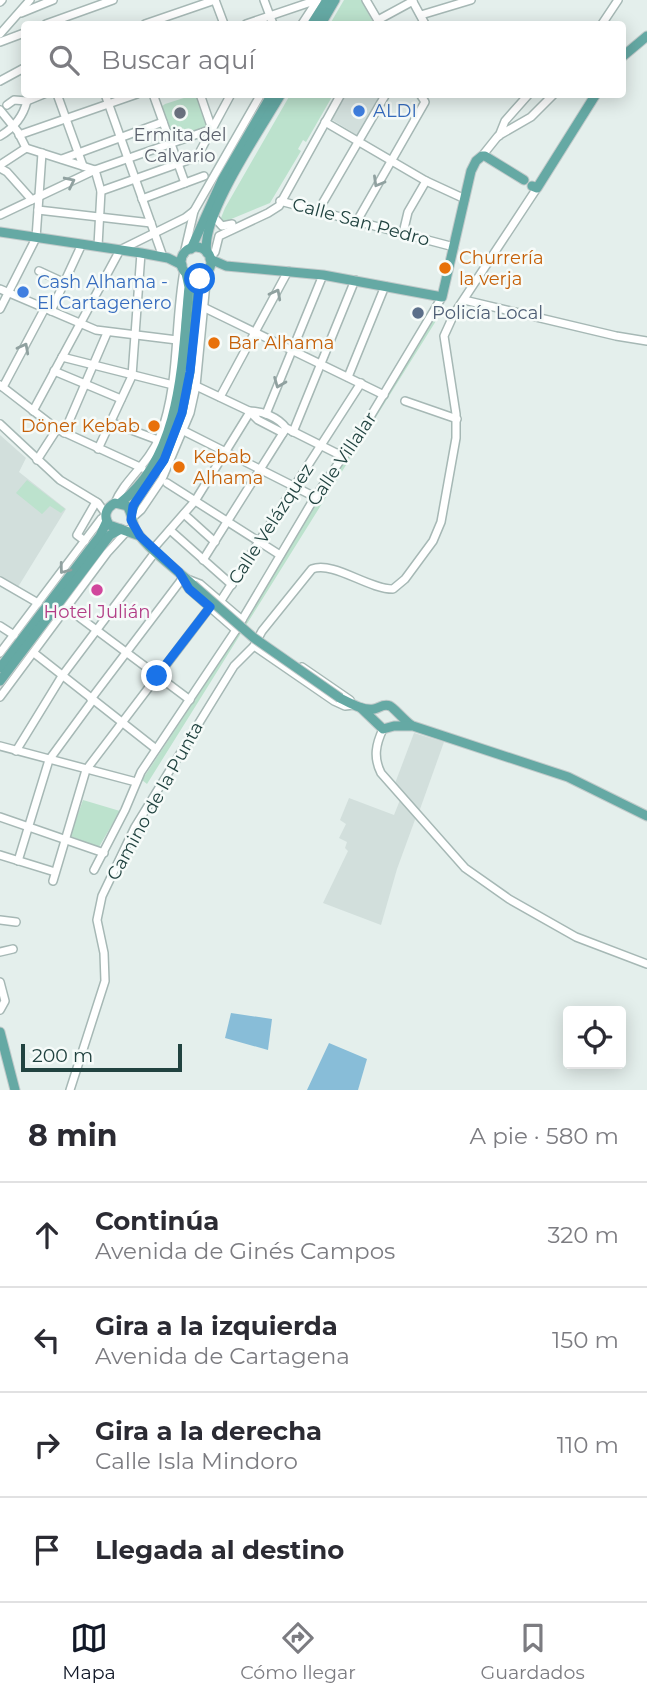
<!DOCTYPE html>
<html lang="es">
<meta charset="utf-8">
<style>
:root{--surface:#fff;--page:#f7f7f7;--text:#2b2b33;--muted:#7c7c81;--line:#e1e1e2;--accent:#111827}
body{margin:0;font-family:Montserrat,sans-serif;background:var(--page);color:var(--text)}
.controls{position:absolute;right:21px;bottom:21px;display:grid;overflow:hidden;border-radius:7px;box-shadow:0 4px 18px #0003}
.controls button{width:63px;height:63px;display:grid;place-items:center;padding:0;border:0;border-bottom:2px solid var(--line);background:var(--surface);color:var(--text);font:35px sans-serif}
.scale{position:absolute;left:21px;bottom:18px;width:161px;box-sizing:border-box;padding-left:7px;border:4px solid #214340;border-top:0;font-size:19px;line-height:24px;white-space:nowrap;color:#214340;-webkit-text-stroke:5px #f6fbf9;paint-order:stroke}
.stop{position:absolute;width:21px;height:21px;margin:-16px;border:5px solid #1a73e8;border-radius:50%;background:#fff}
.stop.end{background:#1a73e8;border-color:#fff;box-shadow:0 2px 7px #0008}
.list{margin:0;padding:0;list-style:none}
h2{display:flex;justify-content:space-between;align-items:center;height:91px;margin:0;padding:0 28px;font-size:30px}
h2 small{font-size:23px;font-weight:400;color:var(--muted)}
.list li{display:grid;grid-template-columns:46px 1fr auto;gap:21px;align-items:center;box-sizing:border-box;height:105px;padding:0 28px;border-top:2px solid var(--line)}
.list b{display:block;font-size:26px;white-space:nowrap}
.list p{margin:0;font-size:23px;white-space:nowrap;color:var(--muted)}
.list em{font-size:23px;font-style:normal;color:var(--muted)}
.icon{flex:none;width:38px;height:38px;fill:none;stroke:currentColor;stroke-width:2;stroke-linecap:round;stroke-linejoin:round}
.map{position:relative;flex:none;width:647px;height:1090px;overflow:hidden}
.search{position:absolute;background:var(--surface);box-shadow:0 4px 18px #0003;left:21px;right:21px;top:21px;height:77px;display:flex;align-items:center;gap:18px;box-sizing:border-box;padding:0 24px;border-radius:7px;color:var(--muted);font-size:26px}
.sheet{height:511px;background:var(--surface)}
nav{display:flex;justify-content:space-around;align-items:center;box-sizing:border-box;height:98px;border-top:2px solid var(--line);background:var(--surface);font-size:19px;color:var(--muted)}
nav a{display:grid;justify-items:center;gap:4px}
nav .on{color:var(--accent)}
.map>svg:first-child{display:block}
.built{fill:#d2dfdc}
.green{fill:#bce2cd}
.water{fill:#88bdd8}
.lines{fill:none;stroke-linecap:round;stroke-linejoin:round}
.minor-casing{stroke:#a6b8b5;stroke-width:10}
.major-casing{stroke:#c1caca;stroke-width:11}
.minor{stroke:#fff;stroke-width:7}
.major{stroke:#65a9a4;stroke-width:9}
.major-bridge-casing{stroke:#c1caca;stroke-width:11;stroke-linecap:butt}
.major-bridge{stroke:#65a9a4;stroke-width:9}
.oneway{stroke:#90a1a0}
.route{stroke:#1a73e8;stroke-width:9}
.shop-dot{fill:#3f7fe0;stroke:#f6fbf9;stroke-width:2.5}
.worship-dot{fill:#6b7280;stroke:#f6fbf9;stroke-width:2.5}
.food-dot{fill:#e8710a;stroke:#f6fbf9;stroke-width:2.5}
.service-dot{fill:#5c6f8a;stroke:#f6fbf9;stroke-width:2.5}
.hotel-dot{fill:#d1479c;stroke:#f6fbf9;stroke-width:2.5}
.labels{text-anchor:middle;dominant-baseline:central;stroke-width:5;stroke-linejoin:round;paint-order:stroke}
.shop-label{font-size:18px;fill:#366cbe;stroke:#f6fbf9;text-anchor:start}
.worship-label{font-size:18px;fill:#5b616d;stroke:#f6fbf9}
.street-label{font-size:18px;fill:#214340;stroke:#f6fbf9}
.food-label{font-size:18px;fill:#c56008;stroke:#f6fbf9;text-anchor:start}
.service-label{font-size:18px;fill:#4e5e75;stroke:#f6fbf9;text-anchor:start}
.hotel-label{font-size:18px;fill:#b23c85;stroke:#f6fbf9}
</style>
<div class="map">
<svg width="647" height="1090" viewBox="0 0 647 1090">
<rect width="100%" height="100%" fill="#e4efec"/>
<g class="built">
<path d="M345,95h37l-25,40 -26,-16z"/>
<path d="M0,435l26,23 -7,14 47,37 -48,78 -18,-11z"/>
<path d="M414,733l30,9 -25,70 -25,-26z"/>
<path d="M349,798l45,17 6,-15 16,17 -19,52 -16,56 -58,-22 25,-52 -3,-3 2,-6 -8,-4 7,-14 -6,-4z"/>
</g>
<g class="green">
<path d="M344,0h17l13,24h-44z"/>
<path d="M290,95h43l-27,47 -3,-2 -5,9 3,2 -31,52 -46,19 -3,-4 4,-10z"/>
<path d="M190,96h8l9,28 -2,4 -33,12 -12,-32 5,-4z"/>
<path d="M440,306l4,2 -297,476 -5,-4 103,-156 51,-91z"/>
<path d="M27,480l38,29 -4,4 -11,-7 -8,8 -26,-21z"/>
<path d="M83,800l37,11 -21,36 -29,-11z"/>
</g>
<g class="water">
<path d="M231,1013l41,6 -4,31 -43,-12z"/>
<path d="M329,1043l38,16 -9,31h-51z"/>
</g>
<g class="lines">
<g class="minor-casing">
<g id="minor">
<path d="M215,0l9,24"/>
<path d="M264,0l9,24"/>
<path d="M366,0l14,24"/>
<path d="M412,0l13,24"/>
<path d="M0,2l2,-2"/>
<path d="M21,13l32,-13"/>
<path d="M421,15l50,-15"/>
<path d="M378,20l35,-19"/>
<path d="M46,24l67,-24"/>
<path d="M145,24l70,-24"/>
<path d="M246,24l71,-24"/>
<path d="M302,24l15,-23"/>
<path d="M602,24l16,-24"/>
<path d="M0,34l30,-34"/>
<path d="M0,42l24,-9"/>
<path d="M0,81l24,-13"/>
<path d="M57,94l26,72"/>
<path d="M105,94l58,163"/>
<path d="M153,94l32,89"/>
<path d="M7,105l7,-5 13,1 17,-7"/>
<path d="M0,110l18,22 8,16 69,22"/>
<path d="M325,122l101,59 39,18"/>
<path d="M19,135l118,-41"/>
<path d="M0,136c14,-8 23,-19 27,-35"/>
<path d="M499,136l6,-15 24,-27"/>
<path d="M482,156l16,-20 33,-19 23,-23"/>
<path d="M62,159l101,-37"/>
<path d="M0,165l26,-17"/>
<path d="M0,168l7,4 25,28"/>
<path d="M95,170l6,21 -3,55"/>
<path d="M101,191l96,-34 34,-63"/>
<path d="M142,199l62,-23"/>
<path d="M280,201l174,46"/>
<path d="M38,210l113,13"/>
<path d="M318,211l68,-117"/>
<path d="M0,215l95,-45 117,-41 -12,-35"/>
<path d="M213,216l9,10 10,-2"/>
<path d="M357,221l68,-119 -5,-8"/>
<path d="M403,233l5,-21 18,-31"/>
<path d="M184,254l10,-43 67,-117"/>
<path d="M210,258l5,-6 4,-16 49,-23 11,-7 62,-112"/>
<path d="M39,271l26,12"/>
<path d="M0,289l96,41 81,10"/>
<path d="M464,300l152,36 31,5"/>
<path d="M203,307l181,88"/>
<path d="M0,309l36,-71 6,-85"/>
<path d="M51,311l31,-67"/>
<path d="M62,357l111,28"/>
<path d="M54,371l67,28"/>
<path d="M348,377l37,-91"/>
<path d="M192,384l57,27"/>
<path d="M0,385l57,44 85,39"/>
<path d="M3,387l42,-79"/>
<path d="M220,397l68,-126"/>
<path d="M405,401l52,18"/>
<path d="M33,411l87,-161 65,-32 9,-7"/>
<path d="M266,414l57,-139"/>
<path d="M110,422l48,18"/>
<path d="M0,424l60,56 38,23 8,11"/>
<path d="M286,428l-3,5 -25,-13 -9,-9c13,0 29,6 37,17l58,29"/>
<path d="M184,431l131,66"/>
<path d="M293,432l62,-152"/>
<path d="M64,433l43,-100"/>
<path d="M98,449l34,-73 9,-123"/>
<path d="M37,460l20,-31"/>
<path d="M167,483l113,72"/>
<path d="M115,503c9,-23 34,-39 45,-67 20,-53 14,-110 24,-165"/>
<path d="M184,514l31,28"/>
<path d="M132,518l9,-8 21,-31 28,-66 6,-27 11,-114"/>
<path d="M170,530l62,55"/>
<path d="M85,541l-8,-6 19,-33"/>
<path d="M153,549l42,-48 55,-89"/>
<path d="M203,560l80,-127"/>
<path d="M181,577l8,12 47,41"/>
<path d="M187,579l13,5 42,36"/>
<path d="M0,581l38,22"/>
<path d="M220,602l141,-219"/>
<path d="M67,608l123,92"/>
<path d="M0,626l14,9"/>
<path d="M254,646l80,55 11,5 9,-1"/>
<path d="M0,653l101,-134 4,-3"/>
<path d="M34,653l122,96"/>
<path d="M302,667l48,33"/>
<path d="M0,697l107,-144 21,-23"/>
<path d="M91,699l91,-120"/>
<path d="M383,729c-7,15 -10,28 -2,44l84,95 44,31 67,38 71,27"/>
<path d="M0,746l136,36"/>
<path d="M16,751l46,-75 94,-125"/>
<path d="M0,817l104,36"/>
<path d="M0,855l55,17"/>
<path d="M18,861l31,-101 44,-60"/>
<path d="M94,870l31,-60 16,-38 95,-142 79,-133 52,-75 75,-125"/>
<path d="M53,881l33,-111 124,-163"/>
<path d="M0,920l16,2"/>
<path d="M0,952l13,-3"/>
<path d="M0,982l5,19 -5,9"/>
<path d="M70,1090l35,-109 -1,-28 -7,-33 5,-24 33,-69 99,-161 20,-20 8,-15 50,-62c22,-8 56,20 81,20l12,-10 28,-38 8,-19 15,-84v-24l-12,-78 10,-22 83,-126"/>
</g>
</g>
<g class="major-casing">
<g id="major">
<path d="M312,24l15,-24"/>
<path d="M321,24l14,-24"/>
<path d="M622,57l25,-21"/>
<path d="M532,186l5,2 59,-94"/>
<path d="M0,232l141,21 27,5 14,7"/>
<circle cx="196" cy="262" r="15"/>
<path d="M191,249l31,-69 50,-86"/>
<path d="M207,253c-8,-35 55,-126 74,-159"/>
<path d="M210,259l16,7 97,9 119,22 29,-126 5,-10 6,-5h3l39,24"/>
<path d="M120,503c63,-47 62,-146 69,-216l-3,-14"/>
<path d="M132,512l4,-12 28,-40 18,-47 8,-41 8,-86 5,-11"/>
<path d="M140,536l-31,-11c-6,-9 -3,-17 6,-22l12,3c6,8 4,16 9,25 15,21 39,37 57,54"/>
<path d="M0,668l100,-132 7,-15"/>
<path d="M0,681l110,-146 11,-6"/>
<path d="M340,698c10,5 23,13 34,11 6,-1 9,-6 16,-3 3,1 15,15 21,19"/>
<path d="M361,708l22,21 11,-3h19l155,51 79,39"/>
<path d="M0,1032l15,58"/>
</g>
</g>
<use href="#minor" class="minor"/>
<use href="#major" class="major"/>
<g class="major-bridge-casing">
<path id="major-bridge" d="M193,585l61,53 86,60"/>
</g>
<use href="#major-bridge" class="major-bridge"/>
</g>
<defs><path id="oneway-chevron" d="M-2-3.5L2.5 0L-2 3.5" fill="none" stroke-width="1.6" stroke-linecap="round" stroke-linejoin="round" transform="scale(1.75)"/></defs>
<g class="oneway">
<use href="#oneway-chevron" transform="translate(70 182) rotate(-26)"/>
<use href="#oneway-chevron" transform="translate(378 182) rotate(120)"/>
<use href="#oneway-chevron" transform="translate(276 294) rotate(-62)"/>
<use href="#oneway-chevron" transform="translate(24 348) rotate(-62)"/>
<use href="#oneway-chevron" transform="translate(279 383) rotate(112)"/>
<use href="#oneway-chevron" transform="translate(64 569) rotate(127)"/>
</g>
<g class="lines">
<path class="route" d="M157,676l53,-69 -21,-18 -10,-17 -39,-36 -9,-16 2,-14 31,-46 18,-47 8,-41 10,-93"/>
</g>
<g class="shop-dot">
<circle cx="359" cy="111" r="7"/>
<circle cx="23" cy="292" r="7"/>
</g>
<circle class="worship-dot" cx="180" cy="113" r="7"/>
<g class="food-dot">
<circle cx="445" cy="268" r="7"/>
<circle cx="214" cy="343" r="7"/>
<circle cx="154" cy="426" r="7"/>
<circle cx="179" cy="467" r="7"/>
</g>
<circle class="service-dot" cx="418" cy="313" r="7"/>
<circle class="hotel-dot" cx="97" cy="590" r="7"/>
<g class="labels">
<g class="shop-label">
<text x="373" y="111">ALDI</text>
<text x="37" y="282">Cash Alhama -<tspan x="37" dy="21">El Cartagenero</tspan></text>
</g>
<g class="worship-label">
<text x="180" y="135">Ermita del<tspan x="180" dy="21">Calvario</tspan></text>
</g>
<g class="street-label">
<text transform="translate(361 222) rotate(15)">Calle San Pedro</text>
<text transform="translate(342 459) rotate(-56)">Calle Villalar</text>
<text transform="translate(271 524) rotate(-57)">Calle Velázquez</text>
<text transform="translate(155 801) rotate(-61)">Camino de la Punta</text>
</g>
<g class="food-label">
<text x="459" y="258">Churrería<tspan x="459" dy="21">la verja</tspan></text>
<text x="228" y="343">Bar Alhama</text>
<text x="140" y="426" text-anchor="end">Döner Kebab</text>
<text x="193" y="457">Kebab<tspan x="193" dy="21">Alhama</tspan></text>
</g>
<g class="service-label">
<text x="432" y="313">Policía Local</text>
</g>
<g class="hotel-label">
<text x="97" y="612">Hotel Julián</text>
</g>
</g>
</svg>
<div class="controls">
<button><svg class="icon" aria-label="locate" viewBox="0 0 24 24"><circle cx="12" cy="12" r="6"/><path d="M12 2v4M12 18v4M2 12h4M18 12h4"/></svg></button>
</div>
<div class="scale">200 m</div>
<div class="stop" style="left:200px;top:279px"></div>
<div class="stop end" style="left:157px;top:676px"></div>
<div class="search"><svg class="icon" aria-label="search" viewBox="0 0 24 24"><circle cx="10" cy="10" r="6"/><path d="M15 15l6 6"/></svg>Buscar aquí</div>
</div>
<section class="sheet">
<h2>8 min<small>A pie · 580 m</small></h2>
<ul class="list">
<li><svg class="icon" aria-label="ahead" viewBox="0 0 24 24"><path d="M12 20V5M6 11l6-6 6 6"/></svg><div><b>Continúa</b><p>Avenida de Ginés Campos</p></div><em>320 m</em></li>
<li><svg class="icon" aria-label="left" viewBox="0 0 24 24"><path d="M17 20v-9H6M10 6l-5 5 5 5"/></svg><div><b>Gira a la izquierda</b><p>Avenida de Cartagena</p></div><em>150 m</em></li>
<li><svg class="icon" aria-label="right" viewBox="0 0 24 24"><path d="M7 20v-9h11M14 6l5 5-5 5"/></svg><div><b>Gira a la derecha</b><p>Calle Isla Mindoro</p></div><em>110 m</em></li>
<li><svg class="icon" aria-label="arrive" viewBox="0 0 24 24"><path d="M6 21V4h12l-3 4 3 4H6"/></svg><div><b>Llegada al destino</b></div></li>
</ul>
</section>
<nav>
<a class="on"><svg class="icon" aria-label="map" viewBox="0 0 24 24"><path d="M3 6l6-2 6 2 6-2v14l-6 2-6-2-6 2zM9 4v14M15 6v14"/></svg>Mapa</a>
<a><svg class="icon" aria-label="directions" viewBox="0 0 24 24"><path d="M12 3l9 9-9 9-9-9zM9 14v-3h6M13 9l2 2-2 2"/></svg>Cómo llegar</a>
<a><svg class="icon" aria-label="saved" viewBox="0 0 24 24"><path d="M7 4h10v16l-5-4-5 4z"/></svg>Guardados</a>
</nav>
